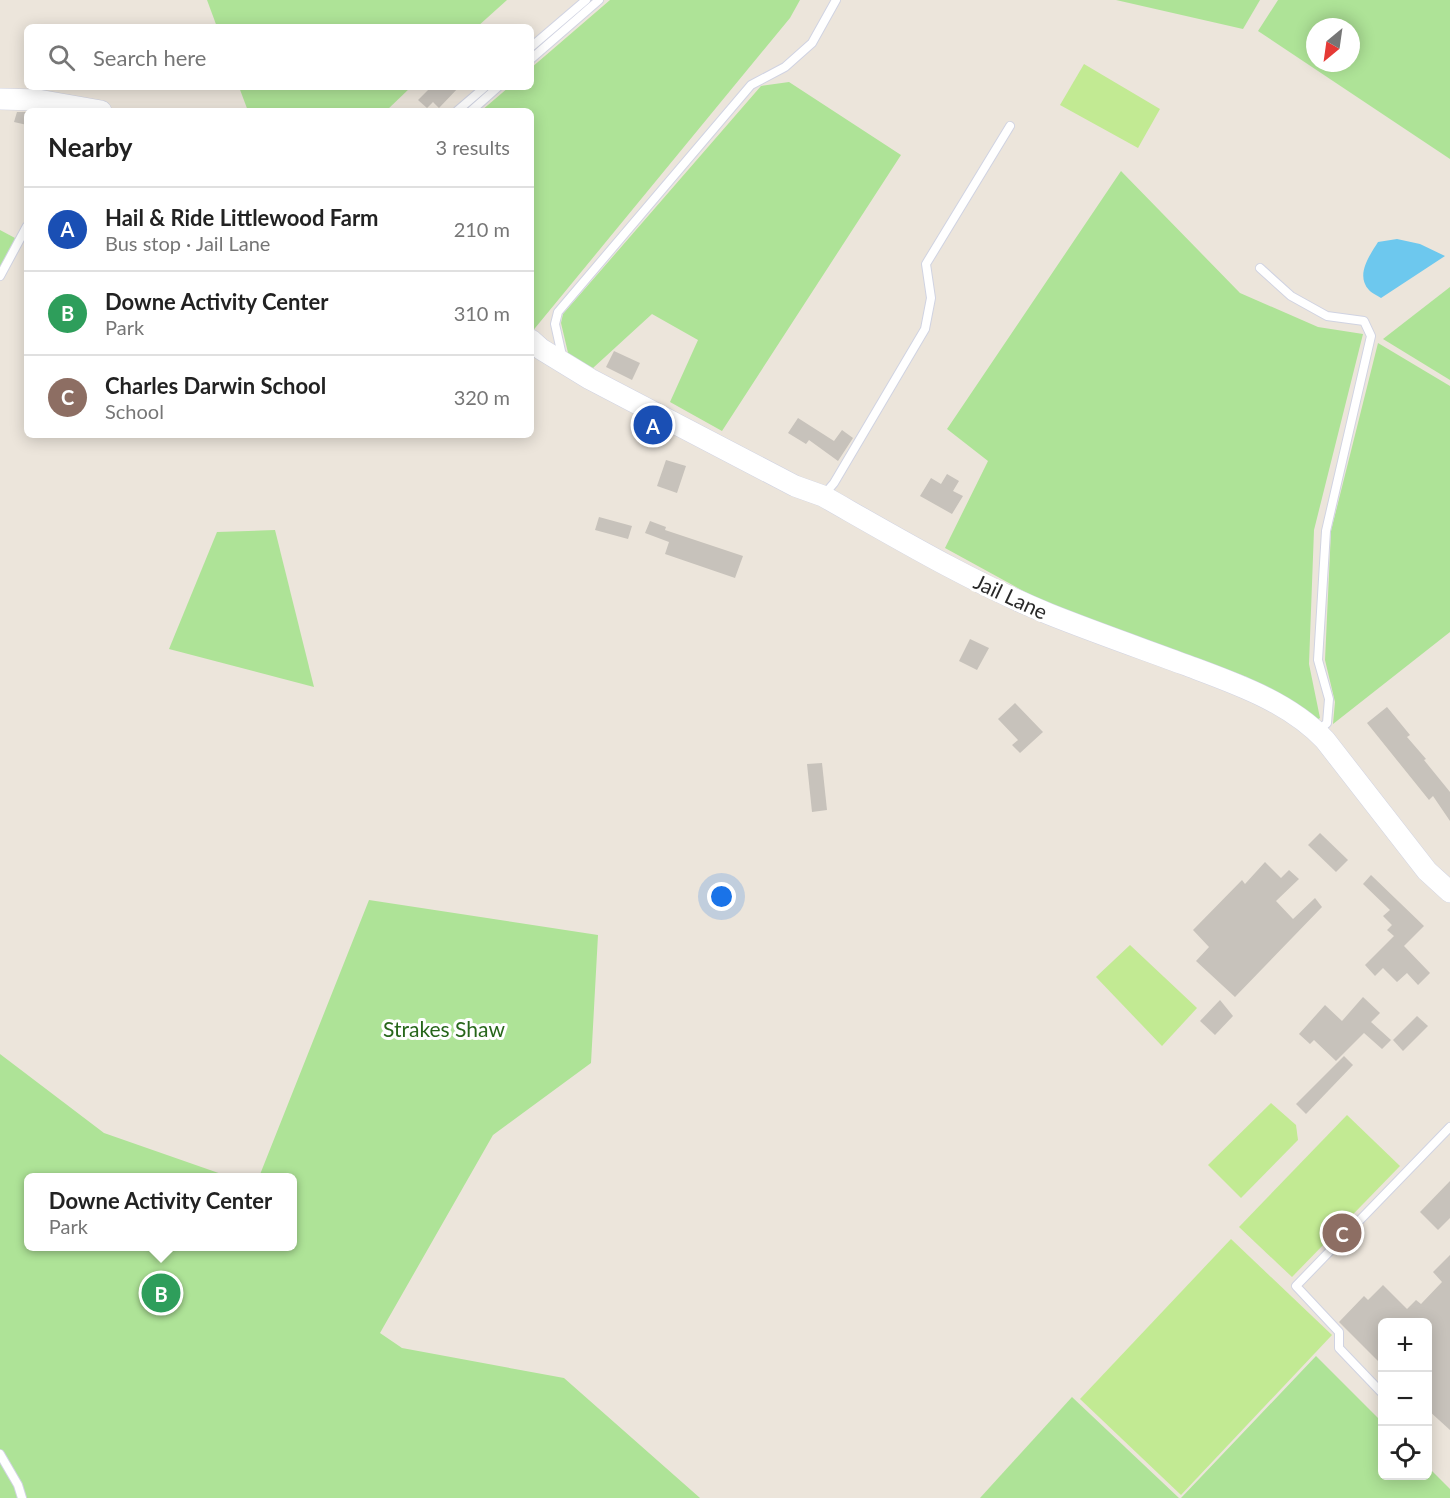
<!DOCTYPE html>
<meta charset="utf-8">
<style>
:root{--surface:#fff;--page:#f6f6f6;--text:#222;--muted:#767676;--line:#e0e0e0;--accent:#0b8043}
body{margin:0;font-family:Lato,sans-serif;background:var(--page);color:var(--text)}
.controls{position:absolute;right:18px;bottom:18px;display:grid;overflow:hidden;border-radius:9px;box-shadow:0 3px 15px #0003}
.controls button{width:54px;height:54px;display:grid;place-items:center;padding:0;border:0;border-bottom:2px solid var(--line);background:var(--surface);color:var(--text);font:30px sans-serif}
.compass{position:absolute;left:1306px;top:18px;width:54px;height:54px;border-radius:50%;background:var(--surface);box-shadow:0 3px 15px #0003;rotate:209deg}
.you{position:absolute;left:722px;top:897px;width:21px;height:21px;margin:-15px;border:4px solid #fff;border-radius:50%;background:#1a73e8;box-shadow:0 0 0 9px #1a73e833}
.badge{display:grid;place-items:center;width:39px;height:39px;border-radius:50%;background:var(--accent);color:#fff;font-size:20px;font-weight:700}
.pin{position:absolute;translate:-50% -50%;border:3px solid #fff;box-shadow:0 2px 6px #0006}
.popup{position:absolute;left:24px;top:1173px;width:273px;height:78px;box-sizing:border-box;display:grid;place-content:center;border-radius:9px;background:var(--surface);filter:drop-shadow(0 2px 4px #0005);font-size:20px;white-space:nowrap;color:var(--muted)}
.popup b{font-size:22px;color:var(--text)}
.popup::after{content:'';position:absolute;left:50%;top:100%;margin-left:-12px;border:12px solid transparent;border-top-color:var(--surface)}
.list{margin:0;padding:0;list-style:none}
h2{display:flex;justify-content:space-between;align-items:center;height:78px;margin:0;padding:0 24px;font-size:26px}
h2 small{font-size:20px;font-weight:400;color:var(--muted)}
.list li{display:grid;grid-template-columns:39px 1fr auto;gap:18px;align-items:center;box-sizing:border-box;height:84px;padding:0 24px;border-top:2px solid var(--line)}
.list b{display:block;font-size:22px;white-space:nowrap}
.list p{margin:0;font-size:20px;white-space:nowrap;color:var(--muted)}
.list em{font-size:20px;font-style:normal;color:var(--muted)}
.icon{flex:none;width:33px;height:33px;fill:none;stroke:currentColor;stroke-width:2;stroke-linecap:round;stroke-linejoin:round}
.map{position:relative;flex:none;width:1450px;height:1498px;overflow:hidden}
.search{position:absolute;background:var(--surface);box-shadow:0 3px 15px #0003;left:24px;top:24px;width:510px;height:66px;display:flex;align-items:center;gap:15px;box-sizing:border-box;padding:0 21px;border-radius:9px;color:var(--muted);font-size:22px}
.panel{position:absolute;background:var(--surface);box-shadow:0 3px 15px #0003;left:24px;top:108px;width:510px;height:330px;border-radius:9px}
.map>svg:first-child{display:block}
.green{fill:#aee397;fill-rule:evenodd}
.pitch{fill:#c2ea93}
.water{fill:#6dc8ee}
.building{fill:#c7c2bb}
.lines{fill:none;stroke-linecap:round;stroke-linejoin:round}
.service-casing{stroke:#d0d3e2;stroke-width:10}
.tertiary-casing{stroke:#d0d3e2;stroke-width:22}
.service{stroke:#fff;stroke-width:8}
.tertiary{stroke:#fff;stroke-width:21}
.labels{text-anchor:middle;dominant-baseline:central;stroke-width:6;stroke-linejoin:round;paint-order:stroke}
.street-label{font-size:21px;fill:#292929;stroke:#fff}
.park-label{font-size:21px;fill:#27661a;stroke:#fff}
</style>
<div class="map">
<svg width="1450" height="1498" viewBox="0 0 1450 1498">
<rect width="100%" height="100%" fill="#ece5db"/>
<g class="green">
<path d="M207,0h300l-30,27h-260z"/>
<path d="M610,0h190l-10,18 -259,315v-222h-50l28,-24h22v-19z"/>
<path d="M1116,0h144l-17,29z"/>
<path d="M1278,0h172v159l-192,-128zM1315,27h36v36h-36z"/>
<path d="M789,82l112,73 -179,276 -52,-29 28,-62 -46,-26 -59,54 -24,-11 -8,-34 2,-9 198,-228z"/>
<path d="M239,87h172l-25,24h-138z"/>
<path d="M1121,171l119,122 78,34 45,7 -49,196 -5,134 11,54 -5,3 -68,-44 -200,-73 -102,-56 43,-87 -41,-32z"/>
<path d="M0,230l15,8 -15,38z"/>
<path d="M1450,287v93l-67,-41z"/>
<path d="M1378,343l72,43v246l-117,92 2,-22 -10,-42 6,-129z"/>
<path d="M275,530l39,157 -145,-38 48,-117z"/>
<path d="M369,900l229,35 -7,128 -98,72 -113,198 22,15 162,30 136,120h-700v-444l104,79 126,44 -201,1v68h264v-68l-34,-1z"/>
<path d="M1316,1356l66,66v54h46v-9l22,22v9h-269z"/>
<path d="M1072,1397l107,101h-199z"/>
</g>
<g class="pitch">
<path d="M1084,64l76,45 -22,39 -78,-43z"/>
<path d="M1130,945l67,63 -35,38 -66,-69z"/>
<path d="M1271,1103l25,22 2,15 -57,58 -33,-33z"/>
<path d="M1347,1115l53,51 -108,111 -53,-50z"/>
<path d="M1231,1239l101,96 -151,160 -101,-96z"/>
</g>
<path class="water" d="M1397,239l23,5 25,12 -64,42c-4,-3 -10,-5 -12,-8 -14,-15 1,-35 9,-48z"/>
<g class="building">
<path d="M431,87h28l-20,21 -6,-6 -6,6 -9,-8z"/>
<path d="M17,112h10v13l-13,-3z"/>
<path d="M614,351l26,12 -8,17 -26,-13z"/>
<path d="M798,418l36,23 8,-11 11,8 -15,23 -29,-21 -3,4 -18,-11z"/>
<path d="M666,460l20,6 -9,27 -20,-7z"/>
<path d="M947,474l12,7 -6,10 10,5 -11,18 -32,-18 11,-18 10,6z"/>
<path d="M599,517l33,9 -4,13 -33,-9z"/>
<path d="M650,521l16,6 -1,3 78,26 -8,22 -70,-24 4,-12 -24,-9z"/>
<path d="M970,639l19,9 -12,22 -18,-9z"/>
<path d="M1015,703l28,29 -23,21 -8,-8 6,-5 -20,-21z"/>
<path d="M1387,707l23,28 -3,2 19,22 -2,1 26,32v29l-17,-25 -4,4 -62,-77z"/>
<path d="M822,763l5,47 -15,2 -5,-48z"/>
<path d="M1320,833l28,27 -12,12 -28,-27z"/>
<path d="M1265,862l16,16 8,-8 10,9 -23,22 17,18 22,-21 7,9 -87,90 -39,-36 13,-14 -16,-17 49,-50 3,4z"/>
<path d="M1371,875l53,51 -20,20 26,27 -12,12 -11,-12 -10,9 -14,-14 -8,8 -10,-11 29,-29 -7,-6 5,-5 -9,-9 7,-6 -27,-26z"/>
<path d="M1363,997l17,16 -9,9 20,18 -9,9 -18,-16 -28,28 -22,-21 -4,4 -11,-10 26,-29 17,16z"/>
<path d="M1220,1000l13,16 -18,19 -15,-14z"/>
<path d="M1417,1016l11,10 -25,25 -10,-11z"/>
<path d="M1344,1056l9,9 -47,49 -10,-10z"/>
<path d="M1450,1181v37l-12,12 -18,-18z"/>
<path d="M1450,1255v175l-22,-20v-87h-45v43l-44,-44 25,-26 4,4 15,-15 24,24 9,-9 5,4 21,-22 -9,-10z"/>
</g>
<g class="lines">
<g class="service-casing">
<g id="service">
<path d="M531,47l55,-47"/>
<path d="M531,59l68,-59"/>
<path d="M457,111l28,-24"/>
<path d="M471,111l27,-24"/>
<path d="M1260,268l31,28 36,20 37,5 7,15 -45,195 -8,129 11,39 -2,24 -9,8"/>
<path d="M0,276l27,-50"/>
<path d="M563,360l-8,-36 3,-12 193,-227 34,-18 27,-24 24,-43"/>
<path d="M823,496l11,-13 91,-154 6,-31 -5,-34 84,-138"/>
<path d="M1382,1393l-43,-45v-16l-43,-46 154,-159"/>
<path d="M0,1454l18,31 4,13"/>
</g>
</g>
<g class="tertiary-casing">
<g id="tertiary">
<path d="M0,99l38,1 63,11"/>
<path d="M531,340l10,9 49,30 205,107 28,10c74,42 148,86 226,118 45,18 91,34 137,51 48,18 102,36 139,75l102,131 23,21"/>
</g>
</g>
<use href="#service" class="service"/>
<use href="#tertiary" class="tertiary"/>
</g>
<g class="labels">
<g class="street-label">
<text transform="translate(1011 596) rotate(25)">Jail Lane</text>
</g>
<g class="park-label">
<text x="444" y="1028">Strakes Shaw</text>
</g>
</g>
</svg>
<div class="controls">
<button>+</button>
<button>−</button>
<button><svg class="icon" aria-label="locate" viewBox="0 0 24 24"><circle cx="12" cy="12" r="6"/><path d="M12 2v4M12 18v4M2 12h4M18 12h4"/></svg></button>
</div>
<svg class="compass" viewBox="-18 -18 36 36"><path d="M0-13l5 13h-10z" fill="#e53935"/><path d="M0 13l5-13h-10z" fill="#767676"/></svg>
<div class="you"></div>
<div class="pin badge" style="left:653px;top:425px;background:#1a4fb4">A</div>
<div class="pin badge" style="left:161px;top:1293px;background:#2e9e5b">B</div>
<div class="popup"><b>Downe Activity Center</b>Park</div>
<div class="pin badge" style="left:1342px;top:1233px;background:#8d6e63">C</div>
<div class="search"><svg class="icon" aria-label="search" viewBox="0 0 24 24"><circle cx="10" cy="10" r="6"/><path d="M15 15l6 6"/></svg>Search here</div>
<section class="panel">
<h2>Nearby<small>3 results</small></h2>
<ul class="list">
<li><span class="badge" style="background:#1a4fb4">A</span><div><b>Hail &amp; Ride Littlewood Farm</b><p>Bus stop · Jail Lane</p></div><em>210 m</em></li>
<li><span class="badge" style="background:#2e9e5b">B</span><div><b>Downe Activity Center</b><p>Park</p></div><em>310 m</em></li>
<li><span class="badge" style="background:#8d6e63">C</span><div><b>Charles Darwin School</b><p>School</p></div><em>320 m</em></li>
</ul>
</section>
</div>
